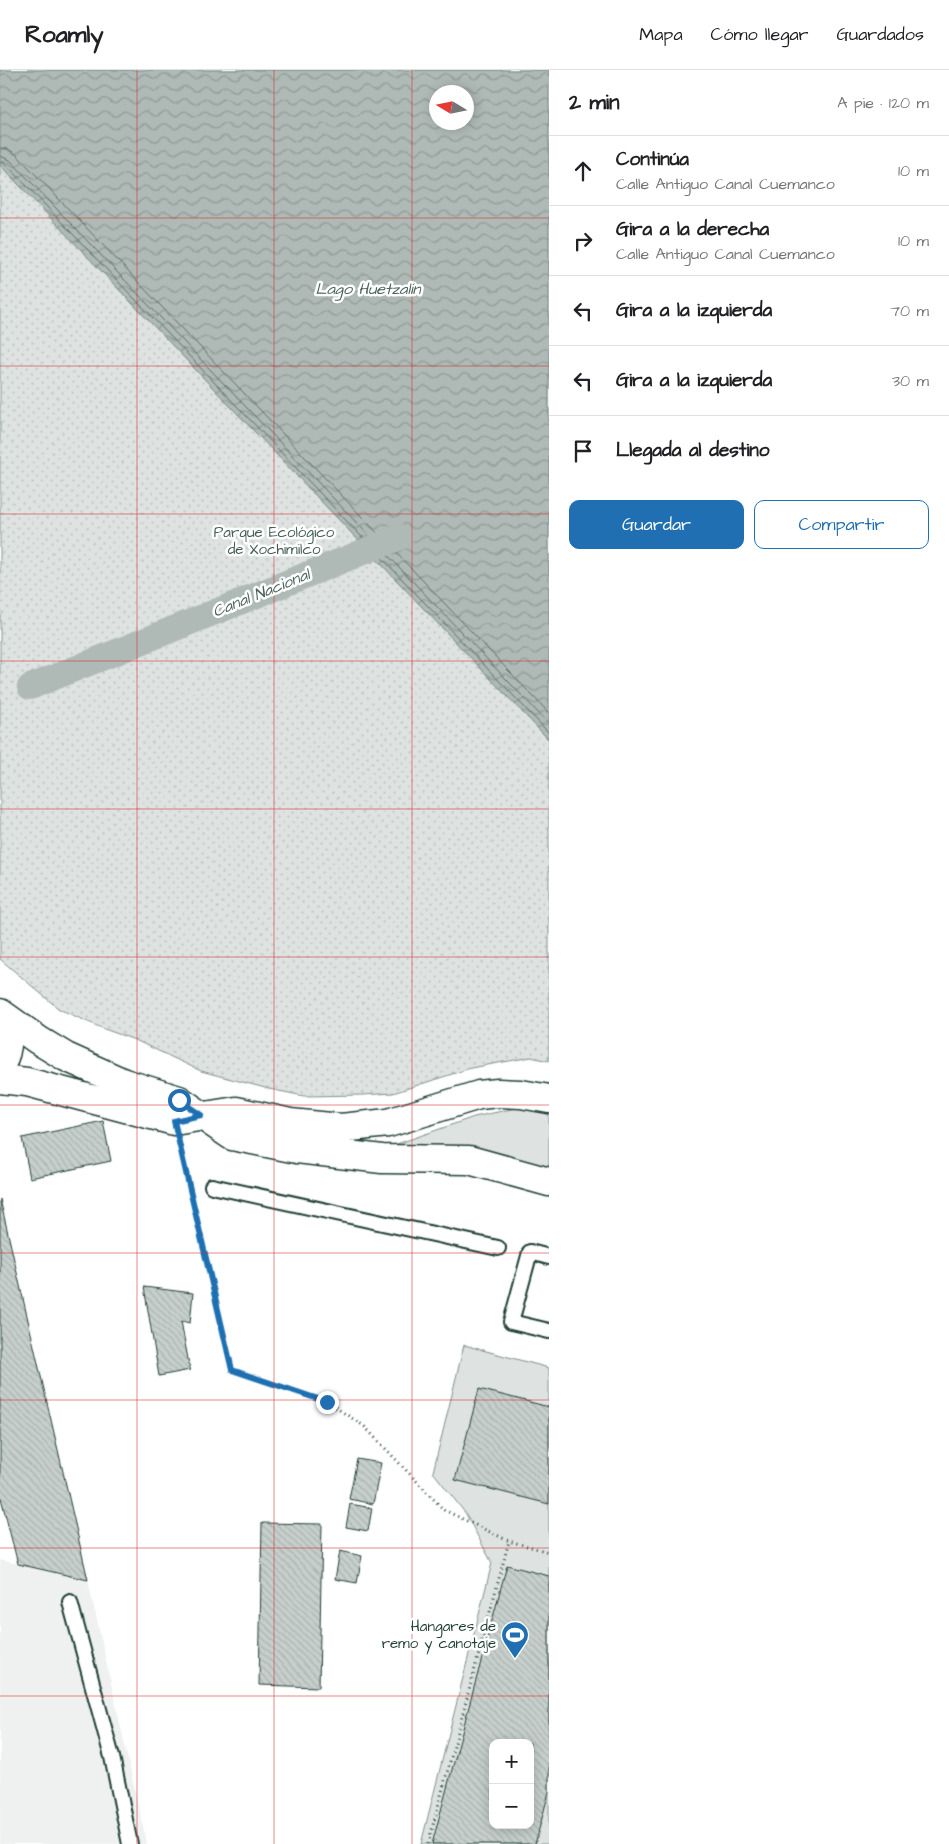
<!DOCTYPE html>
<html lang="es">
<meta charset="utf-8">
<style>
:root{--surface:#fff;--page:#f2f2f2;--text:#202124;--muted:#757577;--line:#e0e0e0;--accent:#1f6fb2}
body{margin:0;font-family:"Architects Daughter",sans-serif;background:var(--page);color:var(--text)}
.controls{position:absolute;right:15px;bottom:15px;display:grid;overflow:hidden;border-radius:10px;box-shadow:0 2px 12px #0003}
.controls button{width:45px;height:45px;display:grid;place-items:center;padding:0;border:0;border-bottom:1px solid var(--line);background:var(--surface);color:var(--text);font:25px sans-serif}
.compass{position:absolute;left:429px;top:15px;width:45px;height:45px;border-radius:50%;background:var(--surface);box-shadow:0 2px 12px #0003;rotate:280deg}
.stop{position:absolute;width:15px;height:15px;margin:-11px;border:4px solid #1f6fb2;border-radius:50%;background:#fff}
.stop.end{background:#1f6fb2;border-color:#fff;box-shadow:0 1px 5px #0008}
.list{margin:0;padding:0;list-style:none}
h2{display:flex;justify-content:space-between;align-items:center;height:65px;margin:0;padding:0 20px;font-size:21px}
h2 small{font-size:16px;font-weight:400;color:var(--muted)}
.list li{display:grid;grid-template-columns:32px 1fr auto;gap:15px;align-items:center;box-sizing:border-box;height:70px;padding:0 20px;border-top:1px solid var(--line)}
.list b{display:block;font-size:19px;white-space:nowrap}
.list p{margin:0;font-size:16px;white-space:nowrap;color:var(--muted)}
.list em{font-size:16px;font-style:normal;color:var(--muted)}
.actions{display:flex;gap:10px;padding:15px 20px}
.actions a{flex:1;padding:11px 0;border:1px solid var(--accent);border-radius:10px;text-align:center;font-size:18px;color:var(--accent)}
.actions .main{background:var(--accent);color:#fff}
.icon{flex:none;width:28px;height:28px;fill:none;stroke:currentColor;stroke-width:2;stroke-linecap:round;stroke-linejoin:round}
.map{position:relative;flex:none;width:549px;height:1774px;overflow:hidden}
header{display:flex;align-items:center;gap:30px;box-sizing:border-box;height:70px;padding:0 25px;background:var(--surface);border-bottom:1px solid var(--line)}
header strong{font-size:24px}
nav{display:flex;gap:28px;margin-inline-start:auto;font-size:18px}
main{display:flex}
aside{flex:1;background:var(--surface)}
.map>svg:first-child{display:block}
.built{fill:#eef1f0}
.park{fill:url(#park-dots);stroke:#7e908b;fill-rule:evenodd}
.garden{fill:#dee3e2;stroke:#7e908b;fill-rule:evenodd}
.water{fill:url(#water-waves);stroke:#758883;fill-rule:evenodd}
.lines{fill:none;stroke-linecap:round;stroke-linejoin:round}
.shore{stroke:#596f68;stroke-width:1}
.canal{stroke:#afbab7;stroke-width:26}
.building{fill:url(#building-back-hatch);stroke:#1f3d34;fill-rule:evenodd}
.lane-casing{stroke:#1f3d34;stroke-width:18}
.street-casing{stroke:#1f3d34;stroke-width:31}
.path{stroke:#1f3d34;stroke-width:3;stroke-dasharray:1 4;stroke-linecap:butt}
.lane{stroke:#fff;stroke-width:14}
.street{stroke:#fff;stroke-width:28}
.route{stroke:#1f6fb2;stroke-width:6}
.grid{fill:none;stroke:#d62828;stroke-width:1;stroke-opacity:0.55}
.labels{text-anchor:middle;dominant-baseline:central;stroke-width:5;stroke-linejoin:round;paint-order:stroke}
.park-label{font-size:15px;fill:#455e57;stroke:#fff}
.poi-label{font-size:15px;fill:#1f3d34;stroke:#fff;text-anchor:end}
.water-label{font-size:16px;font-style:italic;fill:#4a625b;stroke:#fff}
</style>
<header>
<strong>Roamly</strong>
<nav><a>Mapa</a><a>Cómo llegar</a><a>Guardados</a></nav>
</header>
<main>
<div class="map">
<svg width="549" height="1774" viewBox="0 0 549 1774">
<defs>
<pattern id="park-dots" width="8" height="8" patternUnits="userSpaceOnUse" patternTransform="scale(1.25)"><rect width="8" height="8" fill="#dee3e2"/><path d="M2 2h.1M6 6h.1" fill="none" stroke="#bec4c2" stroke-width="1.8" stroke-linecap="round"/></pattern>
<pattern id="water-waves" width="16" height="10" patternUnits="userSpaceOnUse" patternTransform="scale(1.25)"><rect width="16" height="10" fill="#afbab7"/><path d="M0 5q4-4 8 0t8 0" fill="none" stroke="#8e9896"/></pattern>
<pattern id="building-back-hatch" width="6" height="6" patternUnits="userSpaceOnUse" patternTransform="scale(1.25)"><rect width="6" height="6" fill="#c7cfcc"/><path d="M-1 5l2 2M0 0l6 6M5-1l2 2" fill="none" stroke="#aab3b0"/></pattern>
</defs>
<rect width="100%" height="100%" fill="#fff"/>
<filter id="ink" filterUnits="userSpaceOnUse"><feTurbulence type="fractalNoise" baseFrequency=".02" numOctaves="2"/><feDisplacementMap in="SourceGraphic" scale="10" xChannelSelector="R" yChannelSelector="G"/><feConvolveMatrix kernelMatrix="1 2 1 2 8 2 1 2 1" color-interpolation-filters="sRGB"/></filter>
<g filter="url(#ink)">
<path class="built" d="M0,1490l88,20 59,264h-147z"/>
<path class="park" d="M0,0h549v991l-18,-4 -60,11 -78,25 -30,2 -59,1 -35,-7 -68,-18 -66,-31 -31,-11 -45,-20 -59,-50zM437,22h30v30h-30z"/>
<g class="garden">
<path d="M526,1036l23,6v63l-158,-29 83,-29z"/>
<path d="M464,1275l85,23v476h-128l71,-281 -26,-49 -33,-42zM493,1673h37v82h-37z"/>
</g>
<path class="water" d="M0,0h549v670l-549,-575zM437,22h30v30h-30z"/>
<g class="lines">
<g class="shore">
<path d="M0,78l8,1 8,5 533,559"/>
<path d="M0,86l10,4 539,564"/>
<path d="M0,92l6,2 543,569"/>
</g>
<path class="canal" d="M30,617l370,-150"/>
</g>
<g class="building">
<path d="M103,1051l8,40 -81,17 -8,-40z"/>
<path d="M0,1129l88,381 -70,-16 -18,-70z"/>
<path d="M144,1217l49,6 -3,30 -9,-2 9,49 -31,6z"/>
<path d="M479,1319l70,18v97l-94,-24z"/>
<path d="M357,1389l24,4 -8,41 -24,-5z"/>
<path d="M350,1434l22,4 -4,23 -22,-4z"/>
<path d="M262,1453l60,1 -3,163 -60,-2z"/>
<path d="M340,1481l22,5 -5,27 -22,-4z"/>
<path d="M507,1495l42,11v216l-14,52h-103zM493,1673h37v82h-37z"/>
</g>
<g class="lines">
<g class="lane-casing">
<g id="lane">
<path d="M212,1116l286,62"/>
<path d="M549,1187l-19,-5 -19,70 38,9"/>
<path d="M70,1532l42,155 18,87"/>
</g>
</g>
<g class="street-casing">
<g id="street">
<path d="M0,943l38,27 28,17 58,26 55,17 53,36 65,13 85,10 87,1 80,22"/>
<path d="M0,944c10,18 10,34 0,52"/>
<path d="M0,1009l27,3 147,39 62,-10 54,12 51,5 47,-5 91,-28 19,-2 23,1 28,5"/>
</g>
</g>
<g class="path">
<path d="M180,1076l52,224 95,32 37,24 80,84 65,31 40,11"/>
<path d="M428,1774l81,-303"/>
</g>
<use href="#lane" class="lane"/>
<use href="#street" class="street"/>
</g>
</g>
<g class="lines" filter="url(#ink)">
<path class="route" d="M179,1030l22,15 -27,6 58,249 95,32"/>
</g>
<path class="grid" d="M137,0v1774M274,0v1774M412,0v1774M0,148h549M0,296h549M0,444h549M0,591h549M0,739h549M0,887h549M0,1035h549M0,1183h549M0,1330h549M0,1478h549M0,1626h549"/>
<defs>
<g id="stadium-pin" transform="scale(1.4375)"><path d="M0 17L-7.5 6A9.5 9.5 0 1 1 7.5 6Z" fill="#1f6fb2" stroke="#fff"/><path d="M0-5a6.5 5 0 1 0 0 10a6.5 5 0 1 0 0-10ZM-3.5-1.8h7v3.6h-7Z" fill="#fff"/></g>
</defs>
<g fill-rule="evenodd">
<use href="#stadium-pin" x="515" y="1565"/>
</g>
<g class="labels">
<g class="park-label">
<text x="274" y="462">Parque Ecológico<tspan x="274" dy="17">de Xochimilco</tspan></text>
</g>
<g class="poi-label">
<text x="496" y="1556">Hangares de<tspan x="496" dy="17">remo y canotaje</tspan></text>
</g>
<g class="water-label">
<text x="368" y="219">Lago Huetzalin</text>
<text transform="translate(261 523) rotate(-22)">Canal Nacional</text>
</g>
</g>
</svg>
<div class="controls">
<button>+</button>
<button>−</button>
</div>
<svg class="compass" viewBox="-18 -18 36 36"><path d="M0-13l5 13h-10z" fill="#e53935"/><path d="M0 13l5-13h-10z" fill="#757577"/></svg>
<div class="stop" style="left:179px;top:1030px"></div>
<div class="stop end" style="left:327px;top:1332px"></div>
</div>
<aside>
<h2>2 min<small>A pie · 120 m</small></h2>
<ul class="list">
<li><svg class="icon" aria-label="ahead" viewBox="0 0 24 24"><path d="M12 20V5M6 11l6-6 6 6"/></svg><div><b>Continúa</b><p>Calle Antiguo Canal Cuemanco</p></div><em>10 m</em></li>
<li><svg class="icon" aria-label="right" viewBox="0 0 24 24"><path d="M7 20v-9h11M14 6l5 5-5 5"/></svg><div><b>Gira a la derecha</b><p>Calle Antiguo Canal Cuemanco</p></div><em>10 m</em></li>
<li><svg class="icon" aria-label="left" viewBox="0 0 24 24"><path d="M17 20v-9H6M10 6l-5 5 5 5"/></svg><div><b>Gira a la izquierda</b></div><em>70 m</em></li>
<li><svg class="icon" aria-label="left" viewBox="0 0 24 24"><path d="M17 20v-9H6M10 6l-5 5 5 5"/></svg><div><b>Gira a la izquierda</b></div><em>30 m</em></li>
<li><svg class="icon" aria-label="arrive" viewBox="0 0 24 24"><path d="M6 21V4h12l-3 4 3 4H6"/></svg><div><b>Llegada al destino</b></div></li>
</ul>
<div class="actions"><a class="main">Guardar</a><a>Compartir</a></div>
</aside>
</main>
